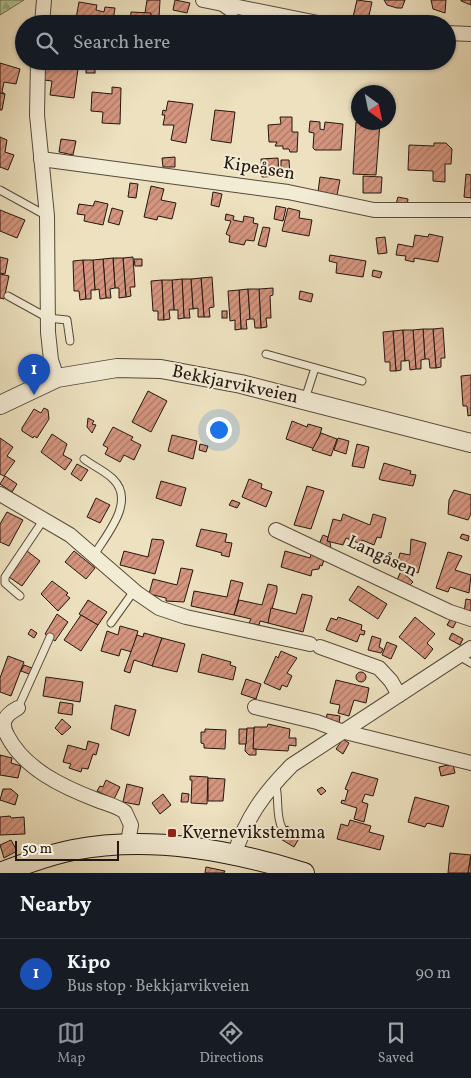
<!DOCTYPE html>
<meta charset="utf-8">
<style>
:root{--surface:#171b24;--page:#242831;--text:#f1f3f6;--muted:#9ea1a6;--line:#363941;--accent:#8c9099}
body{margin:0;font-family:Vollkorn,serif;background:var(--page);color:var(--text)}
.compass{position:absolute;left:351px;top:85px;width:45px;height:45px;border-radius:50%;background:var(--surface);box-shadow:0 1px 4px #0004;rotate:147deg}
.scale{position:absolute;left:15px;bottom:12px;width:104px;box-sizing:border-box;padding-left:5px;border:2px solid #231711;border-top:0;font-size:14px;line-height:18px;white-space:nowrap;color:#231711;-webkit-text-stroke:4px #f3ecd5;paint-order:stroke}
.you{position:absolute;left:218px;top:429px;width:18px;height:18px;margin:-12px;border:4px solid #fff;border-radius:50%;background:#1a73e8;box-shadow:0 0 0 8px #1a73e833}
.badge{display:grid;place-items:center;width:32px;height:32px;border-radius:50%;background:var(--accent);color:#fff;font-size:16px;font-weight:700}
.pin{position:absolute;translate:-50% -41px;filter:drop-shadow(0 1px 2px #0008)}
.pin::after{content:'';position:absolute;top:26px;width:18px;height:15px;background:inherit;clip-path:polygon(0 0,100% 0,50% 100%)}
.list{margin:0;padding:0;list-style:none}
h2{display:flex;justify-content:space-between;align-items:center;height:65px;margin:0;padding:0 20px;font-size:21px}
h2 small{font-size:16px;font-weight:400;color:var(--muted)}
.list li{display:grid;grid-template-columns:32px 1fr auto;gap:15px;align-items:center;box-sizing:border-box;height:70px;padding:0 20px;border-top:1px solid var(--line)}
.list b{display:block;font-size:19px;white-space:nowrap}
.list p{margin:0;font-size:16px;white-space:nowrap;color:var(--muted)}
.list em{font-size:16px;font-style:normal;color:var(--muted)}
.icon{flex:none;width:28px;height:28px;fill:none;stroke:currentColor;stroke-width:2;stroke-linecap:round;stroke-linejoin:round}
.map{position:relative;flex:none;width:471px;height:873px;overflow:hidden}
.search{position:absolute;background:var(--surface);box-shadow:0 1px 4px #0004;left:15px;right:15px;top:15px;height:55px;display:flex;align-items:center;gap:12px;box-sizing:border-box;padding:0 18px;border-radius:28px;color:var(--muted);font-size:19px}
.sheet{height:135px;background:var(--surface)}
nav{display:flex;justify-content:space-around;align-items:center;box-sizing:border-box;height:70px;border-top:1px solid var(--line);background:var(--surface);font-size:14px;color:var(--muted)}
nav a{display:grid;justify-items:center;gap:2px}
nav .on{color:var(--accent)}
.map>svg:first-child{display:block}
.forest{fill:url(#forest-firs);stroke:#6a6e54}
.building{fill:url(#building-hatch);stroke:#231711}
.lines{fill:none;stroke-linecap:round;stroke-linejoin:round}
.service-casing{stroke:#564a3c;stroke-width:9}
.minor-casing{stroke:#564a3c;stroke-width:16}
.tertiary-casing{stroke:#564a3c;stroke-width:20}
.secondary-casing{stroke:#231711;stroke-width:22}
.service{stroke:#f3ecd5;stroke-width:7}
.minor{stroke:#f3ecd5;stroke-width:14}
.tertiary{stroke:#f3ecd5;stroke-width:18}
.secondary{stroke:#f3ecd5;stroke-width:20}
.poi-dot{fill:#8f2418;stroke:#f3ecd5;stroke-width:2}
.labels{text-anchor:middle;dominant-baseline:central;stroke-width:4;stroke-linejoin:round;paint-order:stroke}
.street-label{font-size:18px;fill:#231711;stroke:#f3ecd5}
.poi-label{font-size:18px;fill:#231711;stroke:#f3ecd5;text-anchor:start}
</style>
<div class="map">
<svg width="471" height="873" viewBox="0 0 471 873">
<defs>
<pattern id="forest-firs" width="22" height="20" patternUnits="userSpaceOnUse" patternTransform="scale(1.25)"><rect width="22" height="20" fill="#b2c497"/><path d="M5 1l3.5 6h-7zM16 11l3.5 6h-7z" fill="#99a881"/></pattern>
<pattern id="building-hatch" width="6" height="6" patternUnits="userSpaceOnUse" patternTransform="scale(1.25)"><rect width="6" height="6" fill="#d5957f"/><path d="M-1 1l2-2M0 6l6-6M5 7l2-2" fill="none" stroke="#ac7967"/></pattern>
</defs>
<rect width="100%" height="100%" fill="#ede1bf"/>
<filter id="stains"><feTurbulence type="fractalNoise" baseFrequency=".004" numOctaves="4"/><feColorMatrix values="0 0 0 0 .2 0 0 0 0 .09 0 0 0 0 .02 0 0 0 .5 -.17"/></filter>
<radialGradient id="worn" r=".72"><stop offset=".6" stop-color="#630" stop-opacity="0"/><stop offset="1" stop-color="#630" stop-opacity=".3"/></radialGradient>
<path class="forest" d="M0,0h24l-24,15z"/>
<g class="building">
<path d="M147,0h13l-1,18 -14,-5z"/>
<path d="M175,0l15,3 -3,10 -14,-3z"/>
<path d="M357,0l15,2 -4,18 -15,-3z"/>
<path d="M384,0h21l-3,8h-5l-10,-3z"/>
<path d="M431,0h15l-1,13 -12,-4z"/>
<path d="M461,0h10v5l-10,-4z"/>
<path d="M79,2l18,3 -1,5 8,2 1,-5 10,1 -2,13h5l-1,3h-42z"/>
<path d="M131,12l20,1 -1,11h-20z"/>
<path d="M166,20l32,3v1h-33z"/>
<path d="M317,61h27l-1,4 -26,-1z"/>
<path d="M344,61h25v3l-21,-1 -1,3 -4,-1z"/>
<path d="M0,63l20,6 -4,15 -12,-2 -2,10 3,2 -5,-1z"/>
<rect x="86" y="63" width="9" height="10"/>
<path d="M46,66l32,3 -4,29 -24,-3 2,-14 -8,-1z"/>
<path d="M112,87l9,1 -1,36 -18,-1 1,-11 -12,-1 1,-19 20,2z"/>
<path d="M0,93l5,1 -3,16h-2z"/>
<path d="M168,101l25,3 -7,39 -15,-3 3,-15h-11l2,-10h-3l1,-5 3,1z"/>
<path d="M215,110l20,2 -4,31 -20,-3z"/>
<path d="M280,117h12v15h6l-1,20h-7l-1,-3h-6v-3h-8l2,-4h-8l-1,-17 13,-1z"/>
<path d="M310,121l10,1v7l4,1 1,-8 18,2 -2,26h-26l-2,-2 1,-15 -5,-1z"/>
<path d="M356,122l24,1 -4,52 -23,-1z"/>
<path d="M0,137l7,3 -2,12 9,3 -6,15 -8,-3z"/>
<path d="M61,139l15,2 -3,14 -14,-3z"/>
<path d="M434,143h12l6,6 -1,15h-6v18l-12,-1v-10l-25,-1 1,-25 25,1z"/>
<path d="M175,157v10h-12l-1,-9z"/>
<path d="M278,158l1,18 -17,1 -1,-18z"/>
<path d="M281,160h8l1,17h-9z"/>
<path d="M466,174l5,1v23l-7,-1z"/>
<path d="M363,176l19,1 -1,16h-18z"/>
<path d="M320,177l20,3 -3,15 -19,-3z"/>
<path d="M130,183l8,1 -2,14 -8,-1z"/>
<path d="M151,186l13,3 -3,11 15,3 -4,16 -14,-3 -1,4 -13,-3z"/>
<path d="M213,192l9,2 -3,13 -8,-2z"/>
<path d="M398,197l10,2 -1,7 -11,-2z"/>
<path d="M95,201l13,3 -5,21 -19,-4 1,-6 -8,-1 2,-10 14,2z"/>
<path d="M276,206l10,2 -3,13 -9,-2z"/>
<path d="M112,208l11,3 -4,14 -11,-3z"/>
<path d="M288,208l12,3 -1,7 13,2 -3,16 -27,-5z"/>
<path d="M0,210l25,10 -8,18 -17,-7z"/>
<path d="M226,214l8,2 -1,4 10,2 1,-6 10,2 -1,5 5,1 -4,17 -8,-1 -2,5 -15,-3 1,-6 -4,-2 5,-13 -6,-1z"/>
<path d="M263,227l7,1 -4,19 -8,-2z"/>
<path d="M429,234l14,3 -5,25 -24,-4v4l-9,-2 1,-4 -10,-1 2,-11 15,3 2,-12 13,2z"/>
<path d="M385,237l2,16 -9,1 -2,-16z"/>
<path d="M330,255l36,6 -3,16 -27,-4 1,-10 -8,-2z"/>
<path d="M0,257l8,2 -3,15 -5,-1z"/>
<path d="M133,257l2,30h-5l1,9 -5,1 -3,-39z"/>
<path d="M113,258h10l3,39 -7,1v-10h-4z"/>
<path d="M113,258l2,30 -5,1 1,9h-5l-3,-39z"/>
<path d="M103,259l3,39 -6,1 -1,-10 -4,1 -2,-30z"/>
<path d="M134,259h8v7h-7z"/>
<path d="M83,260l3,39 -6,1 -1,-9h-5l-1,-30z"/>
<path d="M83,260h10l2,30h-4v9h-5z"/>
<path d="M373,270l9,2 -2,6 -8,-2z"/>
<path d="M0,274l9,2 -5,23 -4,-1z"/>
<path d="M212,277l2,30 -5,1 1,9h-6l-3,-39z"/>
<path d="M201,278l3,39h-6v-9l-5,1 -2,-30z"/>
<path d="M182,279h9l2,30h-4l1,9h-6z"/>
<path d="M182,279l2,39 -6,1v-9h-4l-2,-30z"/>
<path d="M162,280l2,40h-6v-9h-5l-2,-30z"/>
<path d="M162,280h10l2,30h-5l1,9 -6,1z"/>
<path d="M273,288v7l-3,1 1,22h-5l1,9 -6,1 -2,-39z"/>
<path d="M248,289l2,30 -4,1 1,9h-6l-2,-39z"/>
<path d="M248,289h11l2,39h-6l-1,-9h-4z"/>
<path d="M239,290l2,39 -6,1v-10l-5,1 -2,-30z"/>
<path d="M300,291l13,3 -2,8 -12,-3z"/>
<rect x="222" y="311" width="5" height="7"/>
<path d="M443,328l2,30h-4v9l-5,1 -3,-39z"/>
<path d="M423,329h10l3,39h-6l-1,-9h-4z"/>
<path d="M423,329l2,30 -4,1v9h-5l-3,-39z"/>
<path d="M403,330l2,31h-4v9l-5,1 -3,-40z"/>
<path d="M403,330h10l3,39 -6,1 -1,-10 -4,1z"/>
<path d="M393,331l3,40h-6v-9h-5l-2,-30z"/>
<path d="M471,375v40l-3,1 -1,-10h-4l-2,-30z"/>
<path d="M148,391l19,10 -16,31 -19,-10z"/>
<path d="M44,408l4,2 1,9 -12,19 -3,-2 -1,2 -11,-7v-3l12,-19 7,4z"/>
<path d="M88,418l6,3 -2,3 4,1 -4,8 -5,-6z"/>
<path d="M292,421l15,6 1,-3 14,4 -7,21 -29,-10z"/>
<path d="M113,427l20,10 -2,3 10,5 -7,15 -10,-5 -4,7 -15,-8 3,-6 -5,-3z"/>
<path d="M321,433l16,6 -6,17 -19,-6z"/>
<path d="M52,434l15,10 -4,11 9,5 -7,10 -24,-18z"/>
<path d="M172,435l25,6 -4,18 -25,-8z"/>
<path d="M0,438l13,9 -6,9 8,5 -11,15 -4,-2z"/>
<path d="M338,438l11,3 -3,13 -12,-4z"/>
<path d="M200,444l8,2 -2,6 -7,-2z"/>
<path d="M357,444l12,3 -5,21 -12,-2z"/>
<path d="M384,463l27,8 -1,3 6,1 -3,11 -32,-6 -2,-1z"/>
<path d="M77,464l11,6 -7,11 -10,-7z"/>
<path d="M5,476l12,8 -5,8 -12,-8z"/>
<path d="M249,479l13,5 -1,4 11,4 -6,15 -24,-10z"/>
<path d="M161,481l25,7 -5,18 -25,-8z"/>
<path d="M307,486l17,5 -13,38 -17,-4z"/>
<path d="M454,490l17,5v19l-3,6 -20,-6 1,-14z"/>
<path d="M96,498l14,7 -10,18 -13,-6z"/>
<path d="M232,500l8,3 -3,5 -8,-3z"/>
<path d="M7,512l16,8 -14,26 -9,-4v-18z"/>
<path d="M343,514l27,11 3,-11 13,4 -5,20 -4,-1 -3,8 -12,-5 -1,4 -15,-6 -3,7 -16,-4 6,-22 8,2z"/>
<path d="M201,529l26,5 -2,8 7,1 -3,14 -8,-2 1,-2 -26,-7z"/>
<path d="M462,534l7,2 -1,5 -8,-3z"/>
<path d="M323,535l5,2 -1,4 3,1 1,7 -12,-5z"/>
<path d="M152,539l11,1 1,2 -9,32 -35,-9 4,-14 24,6z"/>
<path d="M411,539l15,4 -8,30 -21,-8 3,-12 10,2z"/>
<path d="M27,551l13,10 -18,25 -13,-9z"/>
<path d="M74,551l21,17 -9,11 -21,-17z"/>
<path d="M285,551l25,7 2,-6 13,5 -3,9 -2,-1 -1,4 -7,1 -1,6 -30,-9z"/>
<path d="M448,552l14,4 -7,14 16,5 -2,18 -19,-6 -2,5 -12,-4z"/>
<path d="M181,568l12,2 -9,32 -18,-1v-3l-17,-4 4,-15 24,6z"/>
<path d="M401,571l12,11 -5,5 -11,-7z"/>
<path d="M231,580l12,3 -9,32 -43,-9 3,-15 33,6z"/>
<path d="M52,581l16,12 -2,2 4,3 -12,13 -17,-17z"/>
<path d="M268,584l9,2v5l-9,32 -8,-2 -1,4 -10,-2 2,-4 -17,-4 5,-15 23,5z"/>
<path d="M358,586l29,18 -9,15 -29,-19z"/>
<path d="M302,594l10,2v2l-9,34 -35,-9 3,-15 25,6z"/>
<path d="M466,599l5,1v13l-7,-1z"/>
<path d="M88,600l19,12 -9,13 -19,-11z"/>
<path d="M57,614l11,8 -13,19 -10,-7z"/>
<path d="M81,615l17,10 -17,26 -17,-11z"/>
<path d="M338,617l24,8 -1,5 4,1 -1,4 -4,-1 -3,8 -31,-12 5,-12 6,2z"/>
<path d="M415,617l20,17 -8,9 6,6 -8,10 -26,-22z"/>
<path d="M451,618l6,2 -4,8 -6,-3z"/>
<path d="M120,626l18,5 -6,21 -11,-3 -2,7 -18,-5 6,-20 11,4z"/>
<path d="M31,629l6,4 -3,5 -6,-4z"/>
<path d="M144,633l18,5 -9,28 -19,-6 -4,13 -6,-2 13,-36 6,2z"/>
<path d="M452,633l11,6 -3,6 -11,-6z"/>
<path d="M372,636l9,3 -2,8 4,2 -2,4 -13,-3z"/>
<path d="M162,638l23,6 -8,28 -25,-6z"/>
<path d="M387,642l10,4 -6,13 -9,-4z"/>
<path d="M281,651l16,7 -10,15 5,3 -5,11 -5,-2 -2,5 -16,-7 12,-27 2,2z"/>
<path d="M202,654l29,8 -1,3 6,2 -3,13 -35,-8z"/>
<path d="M8,656l16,6 -13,34 -11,-4v-14z"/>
<path d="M24,665l8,3 -3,6 -8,-3z"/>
<circle cx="361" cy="677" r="5"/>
<path d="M46,677l37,5 -3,20 -37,-6z"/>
<path d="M246,679l15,5 -5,15 -15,-5z"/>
<path d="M336,680l33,8 -3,15 -12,-3 -5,16 -11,-3 2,-8 -10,-2z"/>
<path d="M60,702l13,2 -1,11 -14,-2z"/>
<path d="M115,705l21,5 -7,26 -18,-7z"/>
<path d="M327,714l13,2 -1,8 -13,-2z"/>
<path d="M62,719l9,8 -9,8 -7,-7z"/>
<path d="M268,724l22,5 -1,9h7v8l-7,-1 -1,6 -35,-2 1,-22h13z"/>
<path d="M247,728h7l-1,21h3v6h-7l-4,-4z"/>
<path d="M205,729l21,1 -1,19 -21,-1v-4l-3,-1v-11h4z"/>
<path d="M239,729h8l-1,15h-7z"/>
<path d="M343,739l6,4 -6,11 -7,-5z"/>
<path d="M88,741l11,3 -3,11 -3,-1 -5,15 -6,-1 -1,4 -12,-4 2,-4 -8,-2 5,-17 18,5z"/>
<path d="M0,755l12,3 -1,5 10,3 -3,12 -18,-3z"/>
<path d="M453,764l2,9 -14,3 -2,-9z"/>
<path d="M352,772l26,7 -5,17 -8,-2 -3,8 6,2 -4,18 -10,-3 3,-11 -16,-5 1,-3 3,1 3,-11 -3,-1z"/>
<path d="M190,776l18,1 -1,27 -16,-1 1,-23h-2z"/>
<path d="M208,778l17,1 -2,22h-15z"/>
<path d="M106,780l14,7 -6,12 -17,-8 3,-5 3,1z"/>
<path d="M127,784l16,4 -4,17 -16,-3z"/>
<path d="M322,787l4,4 -5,4 -4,-5z"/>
<path d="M3,789h8l7,6 -3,10 -15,-5z"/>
<path d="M182,793l7,1 -1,8h-7z"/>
<path d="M163,794l8,11 -11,9 -8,-11z"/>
<path d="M415,797l34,9 -6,21 -16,-4 -2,4 -17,-5z"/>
<path d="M10,816l1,2 13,-1 1,17 -25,1v-18z"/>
<path d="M350,820l21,6 -2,6 15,4 -4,14 -43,-11 4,-15 7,2z"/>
<path d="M287,826l14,9 -7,12 -15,-9z"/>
<path d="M11,840l6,11 -13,7 -4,-13z"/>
<path d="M450,853l21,2 -3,18h-20z"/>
<path d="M471,855v18h-3z"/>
<path d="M206,867l19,4 -1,2h-19z"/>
</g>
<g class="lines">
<g class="service-casing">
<g id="service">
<path d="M221,7l24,17"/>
<path d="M0,190l47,26"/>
<path d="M8,296l40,22 19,2 3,21"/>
<path d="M266,354l96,27"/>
<path d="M305,399l10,-31"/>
<path d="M84,459c9,7 21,12 29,20 23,22 -6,55 -19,76"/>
<path d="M20,596l-15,-13v-6l39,-58"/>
<path d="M111,623l23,-32"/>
<path d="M459,656l12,7"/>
<path d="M18,708l32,-71"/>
<path d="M275,782c5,16 0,32 7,46"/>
</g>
</g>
<g class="minor-casing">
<g id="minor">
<path d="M203,0l120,24"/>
<path d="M42,24l2,-24"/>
<path d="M447,33l24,1"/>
<path d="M38,61l-1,54 10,101 1,116 3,28 6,18"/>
<path d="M41,159l247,33 86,18h97"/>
<path d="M0,494l70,41 67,58 22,15 27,9 124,27"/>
<path d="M276,530l174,82 21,7"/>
<path d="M320,647l59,21 12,13 8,14"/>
<path d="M255,707l62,15 24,9 130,32"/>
<path d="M18,708c-13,7 -18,14 -11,27 17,34 56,52 90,65 10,4 20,6 28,12l6,13 -3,18"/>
<path d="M234,855c13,-38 29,-61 58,-90l179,-117"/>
</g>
</g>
<g class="tertiary-casing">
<path id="tertiary" d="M0,405l57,-27 60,-10 44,1 80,15 230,59"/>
</g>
<g class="secondary-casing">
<path id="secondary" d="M0,873c24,-9 48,-18 73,-23 77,-15 157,0 231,23"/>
</g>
<use href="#service" class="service"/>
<use href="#minor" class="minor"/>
<use href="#tertiary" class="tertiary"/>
<use href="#secondary" class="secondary"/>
</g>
<rect class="poi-dot" x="167" y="828" width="10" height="10" rx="2.5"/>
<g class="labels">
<g class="street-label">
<text transform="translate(259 169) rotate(9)">Kipeåsen</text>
<text transform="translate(235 385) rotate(12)">Bekkjarvikveien</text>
<text transform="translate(382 557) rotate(25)">Langåsen</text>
</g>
<g class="poi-label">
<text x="182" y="833">Kvernevikstemma</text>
</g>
</g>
<rect width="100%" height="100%" filter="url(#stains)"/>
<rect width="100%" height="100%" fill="url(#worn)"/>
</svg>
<svg class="compass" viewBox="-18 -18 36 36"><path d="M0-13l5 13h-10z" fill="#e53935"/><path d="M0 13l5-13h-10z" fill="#9ea1a6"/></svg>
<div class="scale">50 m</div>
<div class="you"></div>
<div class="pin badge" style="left:34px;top:395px;background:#1a4fb4">1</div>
<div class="search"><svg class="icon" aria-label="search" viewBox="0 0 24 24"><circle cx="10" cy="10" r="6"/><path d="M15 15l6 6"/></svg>Search here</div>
</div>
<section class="sheet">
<h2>Nearby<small></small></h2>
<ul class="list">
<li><span class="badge" style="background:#1a4fb4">1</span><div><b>Kipo</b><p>Bus stop · Bekkjarvikveien</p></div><em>90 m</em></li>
</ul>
</section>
<nav>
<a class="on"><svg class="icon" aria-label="map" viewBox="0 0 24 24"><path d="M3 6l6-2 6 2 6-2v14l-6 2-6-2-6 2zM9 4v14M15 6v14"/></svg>Map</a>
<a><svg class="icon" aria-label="directions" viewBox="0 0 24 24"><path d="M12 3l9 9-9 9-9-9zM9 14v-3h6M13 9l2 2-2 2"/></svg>Directions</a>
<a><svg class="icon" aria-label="saved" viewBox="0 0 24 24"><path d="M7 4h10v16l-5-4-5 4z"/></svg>Saved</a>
</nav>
